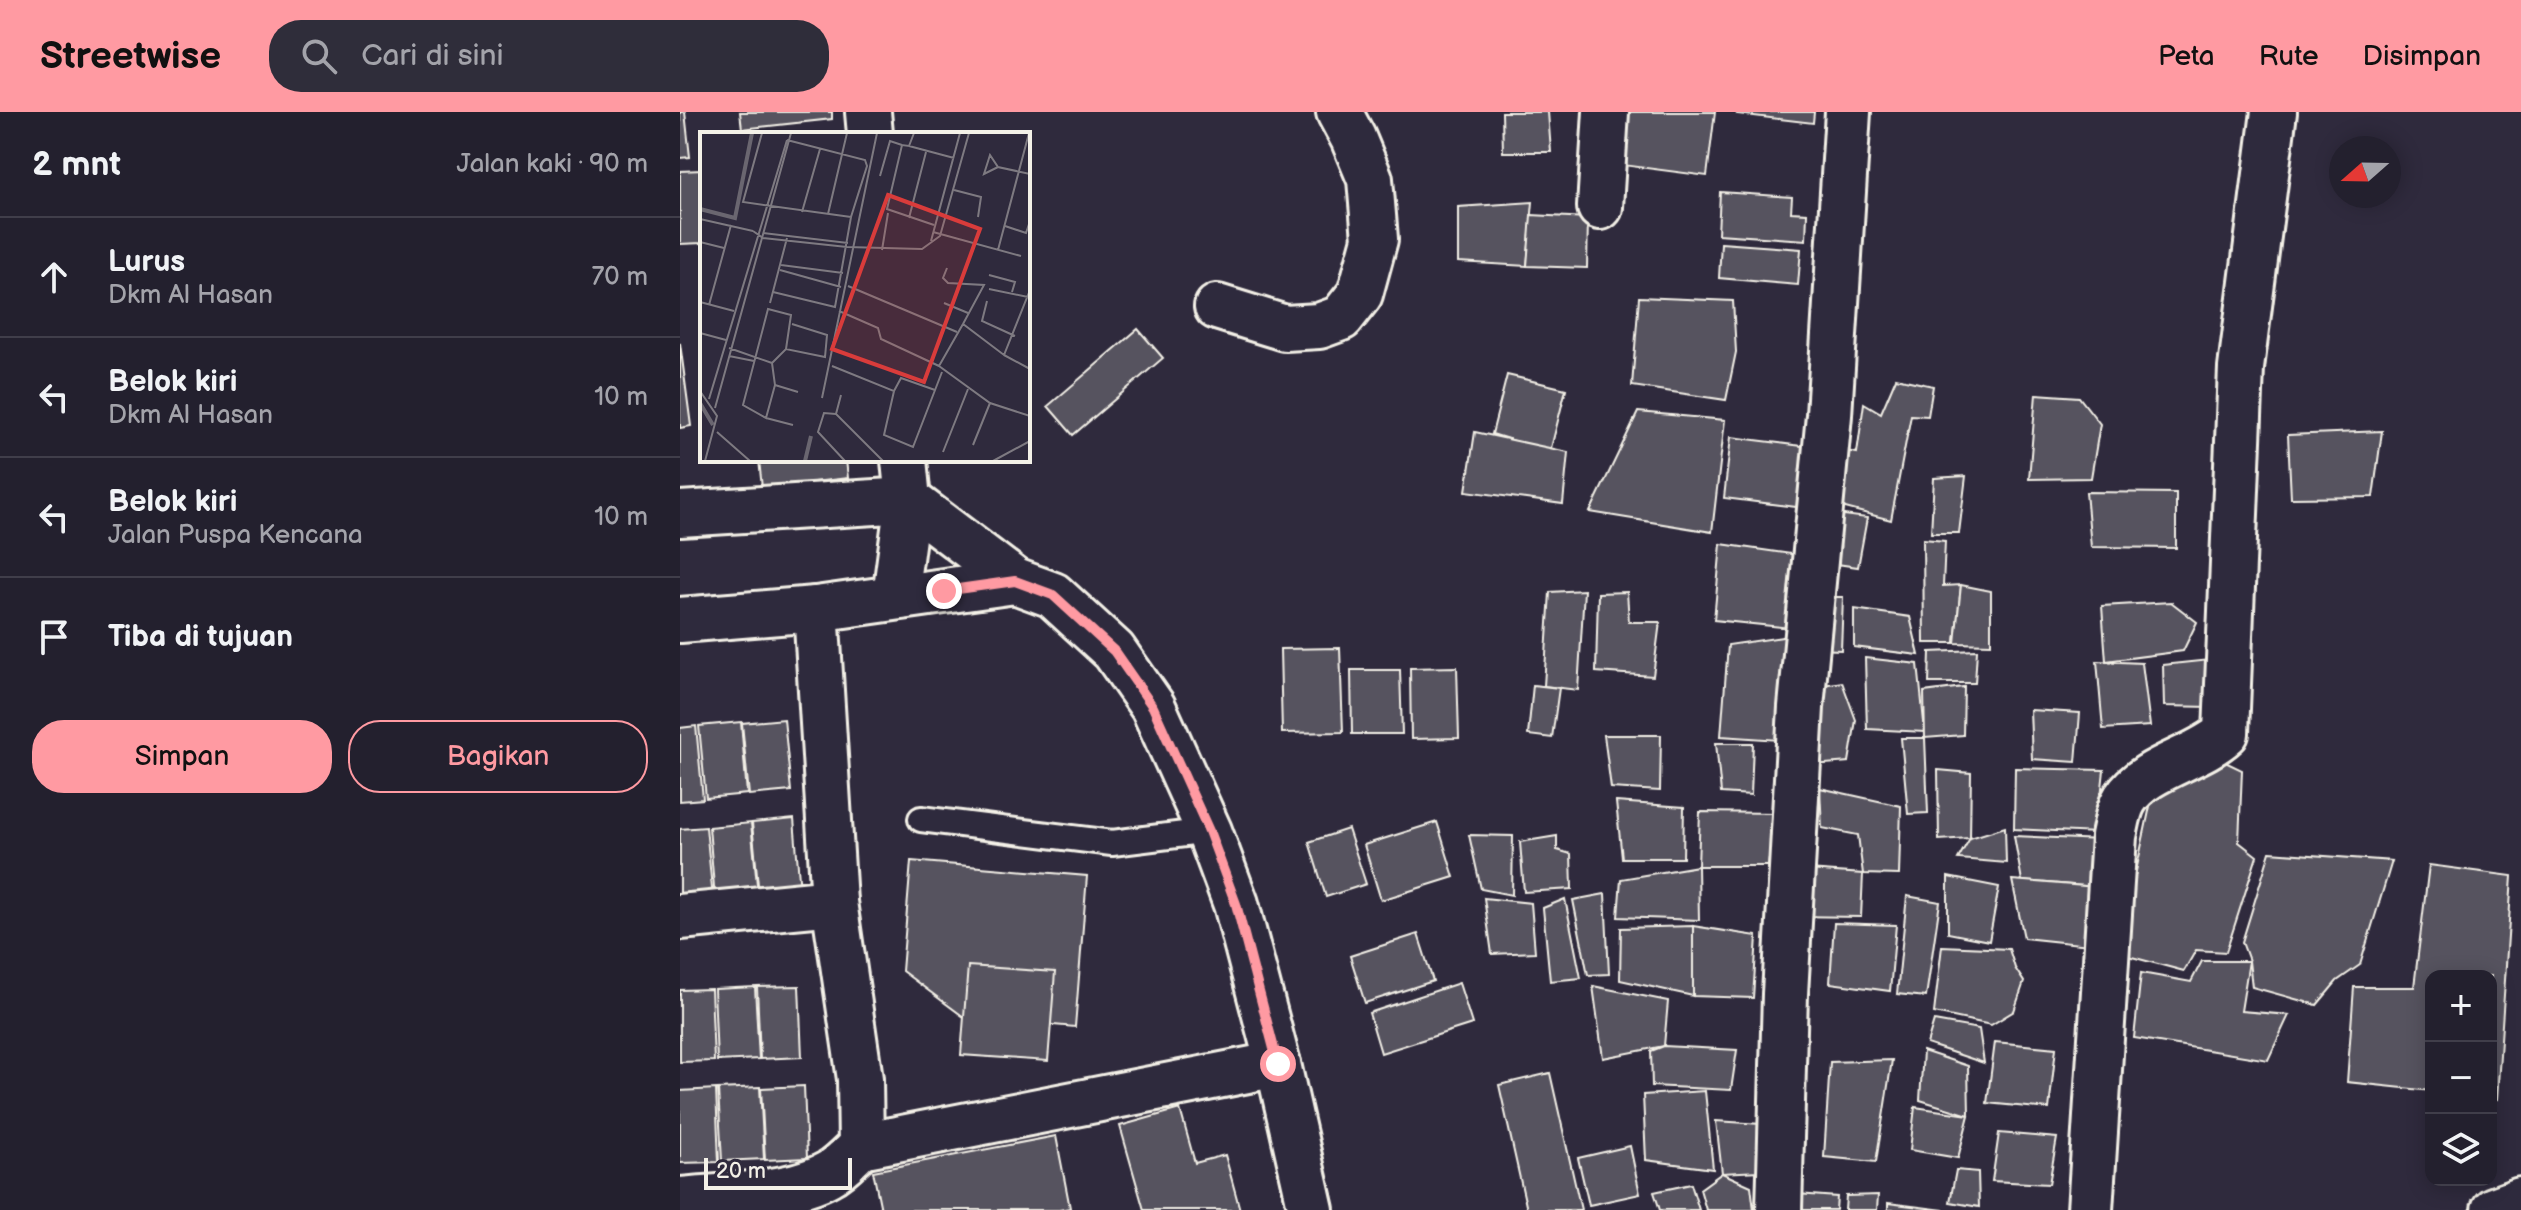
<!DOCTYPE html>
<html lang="id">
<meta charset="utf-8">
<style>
:root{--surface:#23202e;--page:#2f2d3a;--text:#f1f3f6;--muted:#a3a3aa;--line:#403e4a;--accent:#ff9aa2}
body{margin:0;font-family:"Balsamiq Sans",sans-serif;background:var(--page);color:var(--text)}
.controls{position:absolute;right:24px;bottom:24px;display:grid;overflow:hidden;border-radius:16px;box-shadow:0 4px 20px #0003}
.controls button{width:72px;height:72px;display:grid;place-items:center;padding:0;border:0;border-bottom:2px solid var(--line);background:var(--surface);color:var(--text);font:40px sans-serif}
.compass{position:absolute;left:1649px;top:24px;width:72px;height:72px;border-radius:50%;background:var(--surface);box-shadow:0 4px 20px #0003;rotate:250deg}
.scale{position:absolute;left:24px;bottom:20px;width:148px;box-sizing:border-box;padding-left:8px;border:4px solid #f4f1e8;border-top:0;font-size:22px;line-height:28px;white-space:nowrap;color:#f4f1e8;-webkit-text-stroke:6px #2f2a3d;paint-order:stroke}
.stop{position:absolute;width:24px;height:24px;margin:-18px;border:6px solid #ff9aa2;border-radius:50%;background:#fff}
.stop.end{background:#ff9aa2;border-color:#fff;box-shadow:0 2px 8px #0008}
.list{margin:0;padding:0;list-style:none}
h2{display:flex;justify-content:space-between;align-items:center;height:104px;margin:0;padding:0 32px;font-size:34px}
h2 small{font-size:26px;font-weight:400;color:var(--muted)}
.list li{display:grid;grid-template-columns:52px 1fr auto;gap:24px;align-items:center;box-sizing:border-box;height:120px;padding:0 32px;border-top:2px solid var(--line)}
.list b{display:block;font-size:30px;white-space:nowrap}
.list p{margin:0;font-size:26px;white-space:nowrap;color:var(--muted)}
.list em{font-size:26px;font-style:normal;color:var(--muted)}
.actions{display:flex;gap:16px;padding:24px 32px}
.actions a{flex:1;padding:18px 0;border:2px solid var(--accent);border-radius:32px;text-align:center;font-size:28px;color:var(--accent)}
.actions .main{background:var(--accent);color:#111}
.icon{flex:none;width:44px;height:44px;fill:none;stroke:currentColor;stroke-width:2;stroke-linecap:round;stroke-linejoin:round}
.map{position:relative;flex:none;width:1841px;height:1098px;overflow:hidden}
header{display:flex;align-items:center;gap:48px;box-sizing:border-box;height:112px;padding:0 40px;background:var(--accent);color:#111}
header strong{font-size:38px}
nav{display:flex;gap:44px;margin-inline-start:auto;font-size:28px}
.search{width:560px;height:72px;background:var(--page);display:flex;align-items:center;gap:20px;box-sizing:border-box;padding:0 28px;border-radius:32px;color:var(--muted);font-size:30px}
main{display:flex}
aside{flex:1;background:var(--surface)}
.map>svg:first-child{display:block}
.building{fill:#56525f;stroke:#f4f1e8;stroke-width:2}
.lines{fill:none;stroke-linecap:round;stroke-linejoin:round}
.lane-casing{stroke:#f4f1e8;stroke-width:30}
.street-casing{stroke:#f4f1e8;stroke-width:50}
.lane{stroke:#2f2a3d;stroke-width:24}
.street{stroke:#2f2a3d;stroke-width:44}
.route{stroke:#ff9aa2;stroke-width:10}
.inset-river{fill:none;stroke:#6a6670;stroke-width:4}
.inset-road{fill:none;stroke:#7e7a81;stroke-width:2}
.view{fill:#d93c3b;fill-opacity:0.15;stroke:#d93c3b;stroke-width:4}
.inset-edge{fill:none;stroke:#f4f1e8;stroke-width:4}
</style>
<header>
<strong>Streetwise</strong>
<div class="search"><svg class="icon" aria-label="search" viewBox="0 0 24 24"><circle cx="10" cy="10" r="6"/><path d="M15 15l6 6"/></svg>Cari di sini</div>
<nav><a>Peta</a><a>Rute</a><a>Disimpan</a></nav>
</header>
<main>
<aside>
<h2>2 mnt<small>Jalan kaki · 90 m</small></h2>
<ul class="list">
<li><svg class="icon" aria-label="ahead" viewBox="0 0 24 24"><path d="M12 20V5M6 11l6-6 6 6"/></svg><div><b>Lurus</b><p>Dkm Al Hasan</p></div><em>70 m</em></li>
<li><svg class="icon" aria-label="left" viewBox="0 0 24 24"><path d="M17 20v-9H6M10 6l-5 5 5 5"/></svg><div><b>Belok kiri</b><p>Dkm Al Hasan</p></div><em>10 m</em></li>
<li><svg class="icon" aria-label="left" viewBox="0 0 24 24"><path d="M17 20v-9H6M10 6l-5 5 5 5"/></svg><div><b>Belok kiri</b><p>Jalan Puspa Kencana</p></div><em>10 m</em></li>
<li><svg class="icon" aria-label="arrive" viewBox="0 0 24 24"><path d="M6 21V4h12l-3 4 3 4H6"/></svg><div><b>Tiba di tujuan</b></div></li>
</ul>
<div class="actions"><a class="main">Simpan</a><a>Bagikan</a></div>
</aside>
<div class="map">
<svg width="1841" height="1098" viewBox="0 0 1841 1098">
<rect width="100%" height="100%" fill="#2f2a3d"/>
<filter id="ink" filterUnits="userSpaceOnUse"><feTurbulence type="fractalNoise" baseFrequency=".0125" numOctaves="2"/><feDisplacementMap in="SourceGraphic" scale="16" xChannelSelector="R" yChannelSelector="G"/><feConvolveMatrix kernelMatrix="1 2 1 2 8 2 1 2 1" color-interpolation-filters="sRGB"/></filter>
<g filter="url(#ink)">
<g class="building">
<path d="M0,0h5l5,45 -10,1z"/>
<path d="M60,0h92v7l-90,10z"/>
<path d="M822,0h46l3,40h-48z"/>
<path d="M943,0h92l-8,64 -92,-12z"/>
<path d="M1058,0h76l-1,11 -76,-9z"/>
<path d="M22,58v73l-22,1v-73z"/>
<path d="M1040,80l72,5 -1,15 16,1 -1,27 -88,-6z"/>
<path d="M853,90l-6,64 -69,-4v-55z"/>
<path d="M851,103l57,3 -1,50 -60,-2z"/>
<path d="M1041,131l80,6 -3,36 -79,-7z"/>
<path d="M959,185l94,4 3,51 -10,48 -94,-14z"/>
<path d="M458,217l25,29 -90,77 -25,-29z"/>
<path d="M0,231l11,83 -11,2z"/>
<path d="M827,263l59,14 -16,63 -58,-18z"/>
<path d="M1216,266l37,8 -5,30 -17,-1 -20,105 -61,-16 5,-55 22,4 7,-50 17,10z"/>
<path d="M1356,282l43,3 21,27 -9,54 -62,1z"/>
<path d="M958,300l87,8 -13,112 -122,-20z"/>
<path d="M1702,319l-9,66 -82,1 -3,-63z"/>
<path d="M795,320l93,20 -5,52 -97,-13z"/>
<path d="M1051,325l79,10 -6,61 -80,-10z"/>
<path d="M79,348h87l2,18 -86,10z"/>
<path d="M1286,364l-7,57h-28l3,-55z"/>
<path d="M1406,380l90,1v55l-85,-1z"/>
<path d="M1149,401l38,5 -9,49 -35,-5z"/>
<path d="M1243,427l22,2 -2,45 18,-1 -6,58h-31z"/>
<path d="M1041,432l77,11 -7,73 -77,-8z"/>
<path d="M1281,473l30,6v53l-36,-1z"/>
<path d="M904,478l-6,100 -34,-4 6,-94z"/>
<path d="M947,480l2,30h31l-7,54 -57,-4 2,-79z"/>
<path d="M1137,485h26l-2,53 -26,-1z"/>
<path d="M1491,490l26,20 -14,29 -77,10 -4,-55z"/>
<path d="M1174,497l56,8 9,38 -65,-8z"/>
<path d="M1116,523l-16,105 -59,-4 7,-91z"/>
<path d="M660,536l3,84 -61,1 -2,-84z"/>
<path d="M1297,538l-2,33h-46l1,-31z"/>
<path d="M1185,546l53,6 7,68 -58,-3z"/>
<path d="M1529,548l3,47 -48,-1 -1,-41z"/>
<path d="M1417,549l45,2 8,63 -47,3z"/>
<path d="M777,555l2,71 -48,1 -1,-71z"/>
<path d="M671,558h49l2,64h-50z"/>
<path d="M1162,570l14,38 -7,42 -36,3 3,-79z"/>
<path d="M853,573l26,3 -7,50 -24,-3z"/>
<path d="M1284,575l-1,48 -38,3 -1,-46z"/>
<path d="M1350,598l50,3 -4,49 -44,-3z"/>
<path d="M104,607l7,72 -42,4 -7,-72z"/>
<path d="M61,610l6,72 -41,4 -7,-72z"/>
<path d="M16,614l7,73 -23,2v-73z"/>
<path d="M924,623h57l-1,56 -49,-3z"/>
<path d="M1221,626h24l3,75 -20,1z"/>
<path d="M1036,631h37l-2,52 -30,-2z"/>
<path d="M1539,647l23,11 -3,72 18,14 -31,96 -30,-2 -12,21 -56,-15v-35l7,-45 17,-79z"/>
<path d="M1335,656l89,2 -7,63 -83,-4z"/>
<path d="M1258,658l33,3 -1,65 -31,2z"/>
<path d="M1140,676l81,18 -2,69 -36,-1 -5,-39 -36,-7z"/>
<path d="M936,690l68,5 -1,51h-61z"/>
<path d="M1020,700l75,1 -7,53h-70z"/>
<path d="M114,707l6,72 -41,4 -7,-72z"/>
<path d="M757,710l17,55 -73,23 -17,-55z"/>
<path d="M71,711l7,72 -43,4 -6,-72z"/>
<path d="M26,715l7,72 -33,3v-73z"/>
<path d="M1325,715l1,36 -48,-4 12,-21z"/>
<path d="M668,717l18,55 -40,13 -17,-55z"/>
<path d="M789,723l44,1 -1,59 -31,-6z"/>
<path d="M877,724v14l14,4 1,35 -48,3 -4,-50z"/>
<path d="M1334,724l86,4 -3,47 -75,-6z"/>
<path d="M1590,740l122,9 -32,104 -23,16 -20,24 -65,-18 -3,-26 -7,-19z"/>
<path d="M231,749l176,15 -12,151 -111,-10 -62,-46z"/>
<path d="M1749,753l83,11 -15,223 -6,-1v-122h-60v115l-84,-9 7,-95h60z"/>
<path d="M1018,754l1,54 -81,-3 3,-38z"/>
<path d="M1114,757l69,5 -2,43 -70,-1z"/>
<path d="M1268,765l51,10 -10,54 -41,-8z"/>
<path d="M1332,768l85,7 -8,58 -65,-7z"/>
<path d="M925,782l4,80 -21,1 -15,-75z"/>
<path d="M1227,784l33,6 -14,95 -29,-3z"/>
<path d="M804,786l47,5 4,49 -43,2z"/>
<path d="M885,787l16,79 -31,3 -7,-73z"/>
<path d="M1154,811l62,2 -6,66 -60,-8z"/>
<path d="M1013,814l64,10 -4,62 -60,-2z"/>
<path d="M1013,814v70l-73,-16 1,-52z"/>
<path d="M738,822l15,47 -68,22 -15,-47z"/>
<path d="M1262,834l67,3 6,19 9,14 -10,29 -23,14 -57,-12z"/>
<path d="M1522,849h47l-8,50 48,4 -21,45 -134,-22 7,-65 50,9z"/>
<path d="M288,854l87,6 -7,89 -87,-6z"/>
<path d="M779,871l13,41 -91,29 -12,-40z"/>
<path d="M119,874l3,71 -42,2 -3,-72z"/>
<path d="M913,874l75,15 -4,45 -61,12z"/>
<path d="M75,875l4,72 -42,2 -3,-72z"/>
<path d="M31,877l3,72 -34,1v-72z"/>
<path d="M1254,909l45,8 5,34 -57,-19z"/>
<path d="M1315,930l61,6 -7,61 -62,-6z"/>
<path d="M984,934l73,4 -6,40 -79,-4 -1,-35z"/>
<path d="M1243,939l45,15 1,49 -49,-15z"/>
<path d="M1212,948l-16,102 -52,-5 6,-95z"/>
<path d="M870,961l31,137h-54l-28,-125z"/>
<path d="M124,974l3,72 -42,2 -4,-72z"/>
<path d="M80,975l4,72 -42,2 -4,-72z"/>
<path d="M36,977l3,73 -39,1v-72z"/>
<path d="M1025,979l8,78 -67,-9 -3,-65z"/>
<path d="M1235,995l54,8 -11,43 -48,-8z"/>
<path d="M500,997l15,54 30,-8 15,55h-96l-24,-84z"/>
<path d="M1036,1009l45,3 -2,47 -37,2z"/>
<path d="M1319,1021l58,5 -8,46 -57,-3z"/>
<path d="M376,1024l14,72 -11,2h-178l-8,-39z"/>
<path d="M950,1034l10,48 -51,11 -11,-47z"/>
<path d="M1276,1058l22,2 1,35 -29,-5z"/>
<path d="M1042,1061l29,13 3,24h-48l-6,-21z"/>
<path d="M1011,1072l8,26h-39l-6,-18z"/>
<path d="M1117,1082l40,3 -1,13h-38z"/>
<path d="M1198,1083l-1,15h-32l1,-14z"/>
<path d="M1208,1091l56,7h-56z"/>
</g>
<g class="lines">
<g class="lane-casing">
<path id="lane" d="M241,707l191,24 97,-12"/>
</g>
<g class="street-casing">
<g id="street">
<path d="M188,0l2,22"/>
<path d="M920,95l6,-95"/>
<path d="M537,195l68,21 34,-2 22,-8 19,-24 15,-55 -5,-60 -17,-41 -14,-26"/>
<path d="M0,402l228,-14 107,81 38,14 61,56 39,56 56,124 27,73 42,160 33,146"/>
<path d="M215,484l13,-96 -4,-40"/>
<path d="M0,508l136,-11 199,-28"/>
<path d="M0,805l154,-15"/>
<path d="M181,1034l417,-82"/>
<path d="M0,1088c42,-4 111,-5 148,-26 12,-6 23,-19 33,-28l-1,-67 -26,-177 -18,-293"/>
<path d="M1099,1098l6,-216 16,-287 28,-292 19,-303"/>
<path d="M1410,1098l24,-374c3,-13 4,-26 11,-37 20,-32 73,-40 101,-66l15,-365 33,-256"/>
<path d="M1814,1098l27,-10"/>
</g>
</g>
<use href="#lane" class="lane"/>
<use href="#street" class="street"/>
</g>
</g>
<g class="lines" filter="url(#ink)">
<path class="route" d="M264,479l71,-10 38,14 61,56 39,56 56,124 27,73 42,160"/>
</g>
<g transform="translate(20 20)">
<rect width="330" height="330" fill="#2f2a3d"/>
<path class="inset-river" d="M0,77l35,9 17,-85M0,271l13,22M105,329l6,-25"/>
<path class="inset-road" d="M62,1l-19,69 108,15M214,1l-5,13 -7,-1 -15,64 47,16M209,14l45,12M298,35l-14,7 6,-19 8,12 32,7M180,44l10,-35 12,4M254,58l27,7 -3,20M102,80l18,-63M128,82l19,-81M209,86l17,-66M0,87l53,12M305,94l21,7 4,-12M53,99l10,7 84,9 75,2 18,-13 29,-103M233,100l88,24M63,101l85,10M231,109l29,-108M0,110l24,6M182,118l6,-37M298,118l31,-117M81,133l62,8M247,136l-4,10 5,5 36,2 -21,39M80,138l61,17M289,143l26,7 -3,10M148,154l109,46M289,157l39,8M330,158l-26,65 -41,-31 -24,42 51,37 40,13M73,160l62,15 16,-90 16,-51 -2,-6 -78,-20M287,169l-5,20 33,15M0,170l34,9M70,171l17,-65M244,171l24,10M9,173l22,-80M139,179l39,17 3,11 58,27M0,201l26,7M29,216l43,15M304,223l26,14M29,224l25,5M72,231l3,22 -9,33 -23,-13 25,-96 23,6 -5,34M72,231l14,-14 39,8 2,-22 -35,-11M132,234l62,25 -10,44 29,12 29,-75M75,253l23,7M0,259l17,25 -12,45M194,259l7,-13 34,12M141,263l-5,19 47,47M122,266l55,-265M9,267l78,-259M15,276l76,-275M136,282l-12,-1 -6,19 27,29M66,286l27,7M17,300l33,29M273,313l17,-42M243,320l25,-63M60,329h27M293,329l37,-20"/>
<path class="view" d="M188,63l92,34 -56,153 -92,-33z"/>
<rect width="330" height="330" class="inset-edge"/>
</g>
</svg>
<div class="controls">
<button>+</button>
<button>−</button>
<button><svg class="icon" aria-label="layers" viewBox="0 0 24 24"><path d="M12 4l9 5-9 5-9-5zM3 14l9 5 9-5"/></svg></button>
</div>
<svg class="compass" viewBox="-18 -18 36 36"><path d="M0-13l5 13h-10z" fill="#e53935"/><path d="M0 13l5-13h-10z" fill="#a3a3aa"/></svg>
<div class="scale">20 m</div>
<div class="stop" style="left:598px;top:952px"></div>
<div class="stop end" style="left:264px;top:479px"></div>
</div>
</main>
